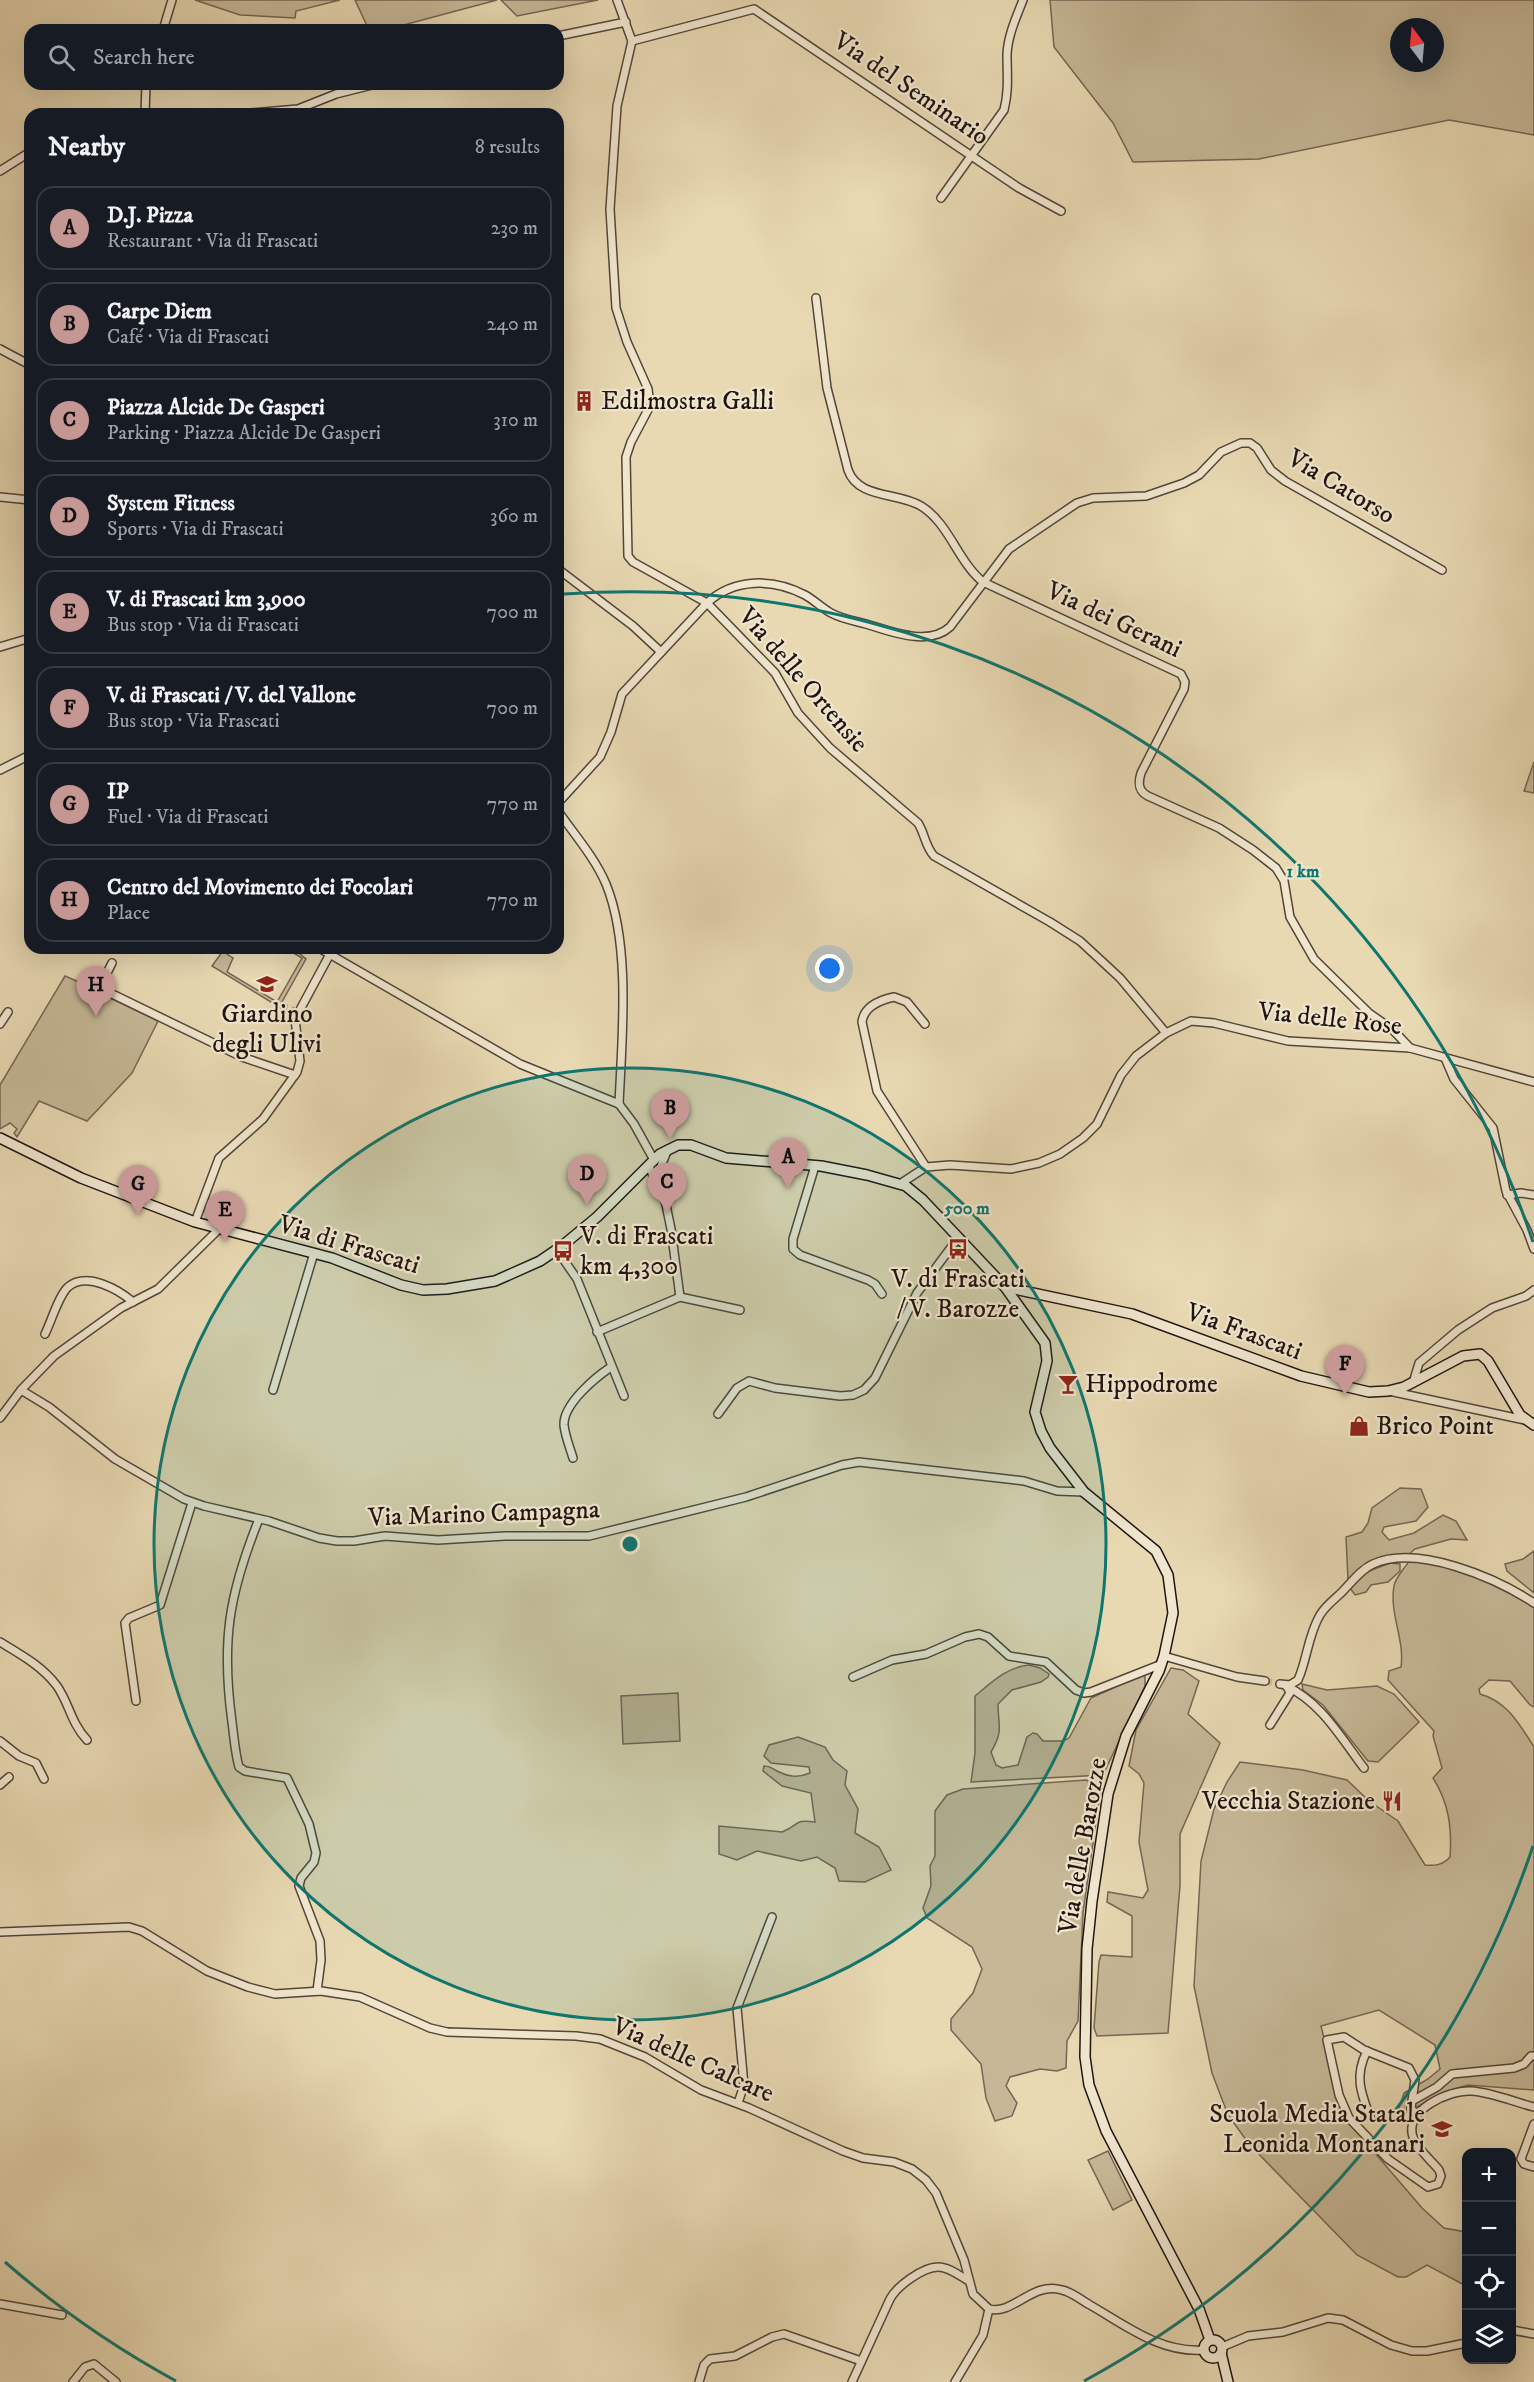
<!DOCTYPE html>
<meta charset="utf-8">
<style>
:root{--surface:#171b24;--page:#20242c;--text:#f1f3f6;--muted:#9ea1a6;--line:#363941;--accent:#c59692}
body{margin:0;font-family:"IM FELL DW Pica",serif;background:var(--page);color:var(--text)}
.controls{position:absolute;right:18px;bottom:18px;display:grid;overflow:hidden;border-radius:12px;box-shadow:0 6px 24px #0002}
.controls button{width:54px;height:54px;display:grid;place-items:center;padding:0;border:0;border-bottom:2px solid var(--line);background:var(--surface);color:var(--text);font:30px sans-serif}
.compass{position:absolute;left:1390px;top:18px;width:54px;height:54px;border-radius:50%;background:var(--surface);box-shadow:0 6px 24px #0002;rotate:344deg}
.you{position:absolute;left:830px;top:969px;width:21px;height:21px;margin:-15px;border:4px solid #fff;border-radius:50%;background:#1a73e8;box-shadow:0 0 0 9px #1a73e833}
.badge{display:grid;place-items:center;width:39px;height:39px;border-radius:50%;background:var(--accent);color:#111;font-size:20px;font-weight:700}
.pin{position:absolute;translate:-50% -50px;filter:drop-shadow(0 2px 3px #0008)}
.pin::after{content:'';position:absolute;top:32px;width:21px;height:18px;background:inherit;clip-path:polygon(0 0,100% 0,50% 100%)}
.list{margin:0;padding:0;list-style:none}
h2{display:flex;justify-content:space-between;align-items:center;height:78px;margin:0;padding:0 24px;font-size:26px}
h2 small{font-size:20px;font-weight:400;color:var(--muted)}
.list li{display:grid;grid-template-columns:39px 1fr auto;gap:18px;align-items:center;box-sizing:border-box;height:84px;margin:0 12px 12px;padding:0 12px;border:2px solid var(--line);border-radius:18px}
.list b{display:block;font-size:22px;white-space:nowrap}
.list p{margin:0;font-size:20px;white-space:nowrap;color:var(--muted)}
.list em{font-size:20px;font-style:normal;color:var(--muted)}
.icon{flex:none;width:33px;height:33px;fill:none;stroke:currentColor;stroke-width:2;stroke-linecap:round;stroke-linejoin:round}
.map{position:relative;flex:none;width:1534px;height:2382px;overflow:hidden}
.search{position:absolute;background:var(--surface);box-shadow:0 6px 24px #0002;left:24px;top:24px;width:540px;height:66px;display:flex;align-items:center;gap:15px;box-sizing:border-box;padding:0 21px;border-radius:18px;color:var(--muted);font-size:22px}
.panel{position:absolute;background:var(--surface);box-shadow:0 6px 24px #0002;left:24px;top:108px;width:540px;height:846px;border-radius:18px}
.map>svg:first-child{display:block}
.green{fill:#c6b897;stroke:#746654;stroke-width:1.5;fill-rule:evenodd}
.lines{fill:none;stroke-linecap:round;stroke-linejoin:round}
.street-tunnel{stroke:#cabb9b;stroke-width:7;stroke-dasharray:7 3.5;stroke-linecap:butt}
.street-casing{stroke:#534539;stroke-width:10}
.secondary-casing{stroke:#211410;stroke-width:12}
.street{stroke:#f0e6ce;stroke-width:7}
.secondary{stroke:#f0e6ce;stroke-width:9}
.ring{fill:none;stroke:#0f766e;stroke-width:3}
.labels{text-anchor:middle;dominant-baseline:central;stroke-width:4.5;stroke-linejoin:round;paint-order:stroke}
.street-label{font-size:26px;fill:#211410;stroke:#f0e6ce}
.poi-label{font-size:26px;fill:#211410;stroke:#f0e6ce;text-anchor:start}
.centre{fill:#0f766e;stroke:#f0e6ce;stroke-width:3}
.ring-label{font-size:18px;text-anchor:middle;font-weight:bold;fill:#0f766e;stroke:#f0e6ce;stroke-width:4.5;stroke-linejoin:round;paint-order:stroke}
</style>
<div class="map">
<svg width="1534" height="2382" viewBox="0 0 1534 2382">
<rect width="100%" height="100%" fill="#e8d9b3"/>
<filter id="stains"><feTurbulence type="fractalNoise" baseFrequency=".00333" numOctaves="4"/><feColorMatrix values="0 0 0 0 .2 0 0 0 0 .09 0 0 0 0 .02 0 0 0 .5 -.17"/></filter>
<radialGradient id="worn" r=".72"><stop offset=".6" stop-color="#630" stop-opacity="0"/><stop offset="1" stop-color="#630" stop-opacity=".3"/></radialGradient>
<g class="green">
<path d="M195,0h145l-44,11 -1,7 -55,-3z"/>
<path d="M355,0h142l-112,30h-16z"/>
<path d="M501,0h97l-81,16z"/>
<path d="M1050,0h484v135l-85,-15 -190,39 -126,3 -20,-39 -59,-76zM1399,27h36v36h-36z"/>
<path d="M1534,762v31l-10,-2z"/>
<path d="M225,948h6l-4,6 6,4 -6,14 50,30 25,-44 -17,-10h8l13,11 -24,43 5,3 -1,4 5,3 2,-4 2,1 -1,5 -10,-4 -72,-44z"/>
<path d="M65,976l35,15 -1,5 9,1 50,24 -26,52 -45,48 -48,-20 -22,36 -3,-4 3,-4 -7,-6 -10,6v-44z"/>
<path d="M1400,1488l21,1 7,18 -12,14 -32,6 -2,5 7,8 25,-7 29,-18 13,6 11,19 -16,-1 -36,10 -8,7 -33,5 -26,18 -2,-42 16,-5 6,-9 4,-15z"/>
<path d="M1534,1551v42l-27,-22 -2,-7 18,-5z"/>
<path d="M1409,1561c45,2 88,23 125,46v100l-4,-2 -20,-24 -21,-1 -10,9 1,5c27,7 40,31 54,53v343l-66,-5 -24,7 -38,21 -7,-5 5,-15 24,-14 12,-10 -5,-24 -56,-35 -58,16 23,91 78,91 22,20 22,4v54l-39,-21 -21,12h-8l-41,-22 -108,-111 -21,-29 -16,-42 -18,-87 7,-125 13,-52 13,-27 13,-20 63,8 44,10 22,21 29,20 27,44c10,1 18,0 25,-8 2,-29 -1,-54 -17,-79l9,-10 -9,-32 1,-5 -46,-51 1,-9 12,-4c4,-27 -12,-54 -7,-81 1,-8 11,-18 15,-25z"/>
<path d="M1390,1563l10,1v7l-12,11 -17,3 -5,7 -11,3 -5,-7 14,-15z"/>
<path d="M1029,1665l11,3 9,6 -1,3 -7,5 -29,8 -14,14c0,22 6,26 -7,48l5,13 6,3 16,-3 9,-28 6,-4 4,1 6,7h20l6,-3 22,-40 51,-23 3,2v9l-42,89 -132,7 4,-29v-57c17,-14 32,-29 54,-31z"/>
<path d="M1171,1668l12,2 16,11 -11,33 32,29 -40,91v51l-12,148 -71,3 -3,-8 5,-66 2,-7 31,2v-41l-25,-14 1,-10 35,6 5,-8 -9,-48 5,-59 -5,-9 -10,-8 7,-36z"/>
<path d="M1302,1684l25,6 50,-4 17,8 25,28 -41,40 -10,-1 -45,-56 -20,-15z"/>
<path d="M678,1693l2,48 -57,3 -2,-48z"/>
<path d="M798,1737l27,10 8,13 14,11 -2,14 13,24 -3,24 24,14 12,23 -26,12 -26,-1 -4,-13 -18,-11 -16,4 -44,-10 -20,9 -18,-6v-28l63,6c18,-7 11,-13 33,-10l-4,-29 -29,-7 -19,-15 1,-5c7,0 7,2 13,5 12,6 21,7 33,2l-1,-6 -38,-4 -7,-7 5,-11z"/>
<path d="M1086,1780l13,6 1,8 -17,119 -5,108 -11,20 -1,27 -9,3 -17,-2 -30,8 -4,9 11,17 -5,13 -17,5 -9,-23 -5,-34 -30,-34v-11l22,-26 9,-24 -10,-22 -45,-29 -4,-10 8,-22 -1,-20 5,-10v-45l12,-16 16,-6z"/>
<path d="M1108,2151l24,49 -19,10 -25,-50z"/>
</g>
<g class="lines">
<path class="street-tunnel" d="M1265,1681l15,3"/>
<g class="street-casing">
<g id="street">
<path d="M617,0l15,41"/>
<path d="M163,30l9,-30"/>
<path d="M558,36l68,-14"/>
<path d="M632,41l-15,65 -7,103 6,99 11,34 21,47 2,17 -19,36 -5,15 2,99 5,6 74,41 68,70 23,40 32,35 88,75c7,11 7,23 16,33l116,66 30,19 40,37 46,55"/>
<path d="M632,41l122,-32 265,179 42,23"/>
<path d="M145,114l1,-30"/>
<path d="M240,114l58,-5 38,-15 40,-10"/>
<path d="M0,171l30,-19"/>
<path d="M941,198l63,-88c5,-19 3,-37 3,-56 1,-19 9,-36 16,-54"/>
<path d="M816,298l11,90 21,82c10,29 50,22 73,36 28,17 37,56 62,76l198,92 4,8 -1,7 -43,84c-3,10 -3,18 7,23l71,32 34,22 23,18 8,13 6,36 24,42 55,54 24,17 17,18"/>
<path d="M0,349l30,16"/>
<path d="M0,497l30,3"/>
<path d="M558,569l75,57 28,26"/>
<path d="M0,647l30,-9"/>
<path d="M0,770l30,-15"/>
<path d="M558,803l42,-46 11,-25 11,-38 85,-91c27,-25 66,-25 98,-8 9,5 17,13 26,18 11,6 24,8 35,11 24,7 62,23 84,3l59,-78 68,-46 16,-5 53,-2 38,-13 15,-8 22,-23 20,-9h9l7,5 14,22 14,11 157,89"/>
<path d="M558,811c16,23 37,47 48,73 25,61 16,154 13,220"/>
<path d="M319,948l201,116 99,40 15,20 20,36"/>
<path d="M112,963l-10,20 2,7 138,67 53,18"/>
<path d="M0,1024l8,-12"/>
<path d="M925,1024l-18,-22 -13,-5c-14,3 -30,9 -32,25l15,69 49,76"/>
<path d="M1445,1058l9,21 39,49 13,63 21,39 7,19"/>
<path d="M668,1149l-9,22 12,58 9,68"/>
<path d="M649,1166l5,12 7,9"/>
<path d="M815,1166l-22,73v10l7,6 68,25 7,4 7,10"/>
<path d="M900,1184l26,-17 24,-2 61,4 28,-6 21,-9 23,-16 14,-14 24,-49 15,-19 30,-23 25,-12 23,2 74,18 122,7 124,34"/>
<path d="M1507,1195l14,-2 13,2"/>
<path d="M195,1222l24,-64 44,-39 34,-47 3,-11 -5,-42 35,-65"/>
<path d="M557,1250l20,29 47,117"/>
<path d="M597,1332l83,-35 60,13"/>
<path d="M45,1334c6,-12 14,-39 23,-47 19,-16 51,3 65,15"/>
<path d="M1413,1383l6,-20 39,-33 34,-22 34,-12 8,-6"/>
<path d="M21,1390l28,17 66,52 69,40 20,7 65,15 50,17 18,3h17l31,-5 53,4 67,-4h84l157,-39 96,-32 17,-3 165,19 33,10 27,1"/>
<path d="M273,1390l41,-137"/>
<path d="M1389,1391l136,29"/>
<path d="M718,1414l19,-26 12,-7 26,7 65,8 13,-1 11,-5 11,-12 42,-85 41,-55"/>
<path d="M0,1418l21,-28 33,-34 67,-48 37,-19 60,-59"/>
<path d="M573,1458c-3,-10 -8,-22 -9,-33 -1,-21 32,-48 47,-58"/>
<path d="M259,1519c-30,75 -38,122 -27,203 2,15 3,31 7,45l6,4 42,7 22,46 7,29 -2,9 -13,16 -2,8 21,55 1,19 -4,31"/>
<path d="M0,1642c20,12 42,24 57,44 12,17 14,37 30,54"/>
<path d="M1164,1656l73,21 28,4"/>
<path d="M853,1677l39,-17 34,-6 39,-17 14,-3 9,3 21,19 37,6 30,28 8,3 7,-1 71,-28"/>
<path d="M1280,1684l10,1 8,-5c9,-20 10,-45 22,-65 6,-10 15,-16 22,-23 10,-10 18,-22 31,-28 45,-20 123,14 161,39"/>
<path d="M1286,1686c35,16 55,52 78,82"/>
<path d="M136,1701l-11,-78 4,-5 31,-13 32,-102"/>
<path d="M1270,1725l20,-32 -3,-7"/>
<path d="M0,1741l19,15 17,7 8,16"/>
<path d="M0,1785l9,-8"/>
<path d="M0,1932l129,-5 13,4 65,40 41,16 27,7 46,-3 39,6 70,31 17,4 129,4 24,3 45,18 56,33 48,18 94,43 20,7 31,4 18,7 14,11 10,13 28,67 9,34 16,15c25,6 43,-28 73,-19 10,2 19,10 28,15 35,20 70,48 113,45"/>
<path d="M1367,2051c-13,25 -6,42 3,66"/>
<path d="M1412,2101l3,-21 -6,-12 -45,-18 -20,-13 -17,3 12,55 10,23 39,41 40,28 10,-3 3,-8 -2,-6c-8,-10 -22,-21 -26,-33 -9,-27 36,-47 58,-46 20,1 43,11 63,16"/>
<path d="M738,2103l6,-18 -7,-77 35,-91"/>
<path d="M1417,2114l-6,-5 1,-8 25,-14 15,-13 62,-6 10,-4 7,-8h3"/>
<path d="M1534,2124l-13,35 3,5 10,3"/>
<path d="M0,2304l62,11"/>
<path d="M1512,2330l22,4"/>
<path d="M1222,2347l26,-11 35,-4 45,-14 15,2 48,25 21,6h15l39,-8"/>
<path d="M73,2382l12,-15 9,-3 22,18"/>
<path d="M699,2382l5,-17 6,-6 25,-3 37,-19 12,-3 77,27"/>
<path d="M852,2382l38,-83c7,-13 33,-32 48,-32 11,0 22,9 31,14"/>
<path d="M955,2382l28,-47 6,-26"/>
</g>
</g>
<g class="secondary-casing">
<g id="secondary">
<path d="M0,1138l81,40 114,44 137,36 69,27 22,5 24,-1 48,-8 45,-20 22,-15 35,-29 63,-63 18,-9h13l35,13 95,8 46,9 39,11 17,14 82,87 40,56 2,18 -12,51 6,19 9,17 34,44 72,59 12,24 5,38 -9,43 -5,15 -33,65 -18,58 -16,107 -5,48 -2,108 4,28 17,46 93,178 11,31"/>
<path d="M1005,1287l127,27 169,62 68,16 19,-1 16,-4 59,-31 17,-2 8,7 32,54 14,10"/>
<circle cx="1213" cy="2349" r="9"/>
<path d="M1221,2353l7,29"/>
</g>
</g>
<use href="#street" class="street"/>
<use href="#secondary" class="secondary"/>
</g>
<circle cx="630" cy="1544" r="476" fill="#0f766e" fill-opacity=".12"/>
<g class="ring">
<circle cx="630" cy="1544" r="476"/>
<path d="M1533 1846A952 952 0 0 1 1084 2381M176 2381A952 952 0 0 1 5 2262M564 594A952 952 0 0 1 1533 1242"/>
</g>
<defs>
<g id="building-bare" transform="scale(1.62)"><path d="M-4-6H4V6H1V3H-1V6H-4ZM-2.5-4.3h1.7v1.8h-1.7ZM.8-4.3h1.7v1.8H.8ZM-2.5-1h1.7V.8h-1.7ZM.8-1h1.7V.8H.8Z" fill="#8f2418" stroke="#f0e6ce" stroke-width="2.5" paint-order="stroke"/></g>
<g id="school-bare" transform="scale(1.62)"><path d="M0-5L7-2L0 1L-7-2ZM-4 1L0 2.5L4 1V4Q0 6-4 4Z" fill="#8f2418" stroke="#f0e6ce" stroke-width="2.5" paint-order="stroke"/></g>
<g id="bus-bare" transform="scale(1.62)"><path d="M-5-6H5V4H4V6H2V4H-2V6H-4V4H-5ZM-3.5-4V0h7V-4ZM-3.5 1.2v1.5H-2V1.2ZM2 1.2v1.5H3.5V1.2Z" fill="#8f2418" stroke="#f0e6ce" stroke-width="2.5" paint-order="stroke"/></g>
<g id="bar-bare" transform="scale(1.62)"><path d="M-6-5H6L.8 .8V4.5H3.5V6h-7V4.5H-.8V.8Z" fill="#8f2418" stroke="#f0e6ce" stroke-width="2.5" paint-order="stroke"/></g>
<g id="shop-bare" transform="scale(1.62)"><path d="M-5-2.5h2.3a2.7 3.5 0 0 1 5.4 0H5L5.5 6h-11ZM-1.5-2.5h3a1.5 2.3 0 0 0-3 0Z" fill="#8f2418" stroke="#f0e6ce" stroke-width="2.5" paint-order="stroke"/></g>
<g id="restaurant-bare" transform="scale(1.62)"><path d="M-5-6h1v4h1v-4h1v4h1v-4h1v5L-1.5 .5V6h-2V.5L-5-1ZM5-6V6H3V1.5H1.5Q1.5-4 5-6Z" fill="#8f2418" stroke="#f0e6ce" stroke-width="2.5" paint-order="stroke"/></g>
</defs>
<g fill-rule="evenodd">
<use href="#building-bare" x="584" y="401"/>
<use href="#school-bare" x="267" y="984"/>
<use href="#bus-bare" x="958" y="1249"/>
<use href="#bus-bare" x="563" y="1251"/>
<use href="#bar-bare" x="1068" y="1384"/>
<use href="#shop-bare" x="1359" y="1426"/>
<use href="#restaurant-bare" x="1392" y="1801"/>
<use href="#school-bare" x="1442" y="2129"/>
</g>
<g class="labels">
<g class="street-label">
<text transform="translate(911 89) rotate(34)">Via del Seminario</text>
<text transform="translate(1341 487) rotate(31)">Via Catorso</text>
<text transform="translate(1114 620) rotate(25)">Via dei Gerani</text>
<text transform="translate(803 680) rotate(49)">Via delle Ortensie</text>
<text transform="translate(1330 1019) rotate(6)">Via delle Rose</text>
<text transform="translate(349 1245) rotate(17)">Via di Frascati</text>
<text transform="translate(1244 1332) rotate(20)">Via Frascati</text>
<text transform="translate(484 1514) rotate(-2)">Via Marino Campagna</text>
<text transform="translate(1083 1846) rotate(-80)">Via delle Barozze</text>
<text transform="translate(693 2060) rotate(24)">Via delle Calcare</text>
</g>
<g class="poi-label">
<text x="601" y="401">Edilmostra Galli</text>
<text x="267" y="1014" text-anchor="middle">Giardino<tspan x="267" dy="30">degli Ulivi</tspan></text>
<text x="580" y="1236">V. di Frascati<tspan x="580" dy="30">km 4,300</tspan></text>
<text x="958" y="1279" text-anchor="middle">V. di Frascati<tspan x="958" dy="30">/ V. Barozze</tspan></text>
<text x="1085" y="1384">Hippodrome</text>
<text x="1376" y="1426">Brico Point</text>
<text x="1375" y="1801" text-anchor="end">Vecchia Stazione</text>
<text x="1425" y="2114" text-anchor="end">Scuola Media Statale<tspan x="1425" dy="30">Leonida Montanari</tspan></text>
</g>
</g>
<circle cx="630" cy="1544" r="9" class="centre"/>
<g class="ring-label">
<text x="1303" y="877">1 km</text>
<text x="967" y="1214">500 m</text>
</g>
<rect width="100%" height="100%" filter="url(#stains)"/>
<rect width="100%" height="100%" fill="url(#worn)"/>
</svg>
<div class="controls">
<button>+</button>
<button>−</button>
<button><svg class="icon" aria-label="locate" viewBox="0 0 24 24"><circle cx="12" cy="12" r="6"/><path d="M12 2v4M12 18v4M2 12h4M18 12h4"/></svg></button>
<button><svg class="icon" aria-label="layers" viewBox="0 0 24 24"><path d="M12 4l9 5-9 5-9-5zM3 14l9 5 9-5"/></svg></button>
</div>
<svg class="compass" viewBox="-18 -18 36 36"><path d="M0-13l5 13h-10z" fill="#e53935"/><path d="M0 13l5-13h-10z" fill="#9ea1a6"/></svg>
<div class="you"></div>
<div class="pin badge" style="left:788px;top:1188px">A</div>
<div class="pin badge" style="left:670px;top:1139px">B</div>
<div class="pin badge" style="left:667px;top:1213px">C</div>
<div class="pin badge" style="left:587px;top:1205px">D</div>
<div class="pin badge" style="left:225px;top:1241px">E</div>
<div class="pin badge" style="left:1345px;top:1395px">F</div>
<div class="pin badge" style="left:138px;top:1215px">G</div>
<div class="pin badge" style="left:96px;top:1016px">H</div>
<div class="search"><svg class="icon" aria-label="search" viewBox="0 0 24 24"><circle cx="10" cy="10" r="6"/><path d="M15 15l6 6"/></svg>Search here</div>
<section class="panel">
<h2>Nearby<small>8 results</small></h2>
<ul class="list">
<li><span class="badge">A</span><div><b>D.J. Pizza</b><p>Restaurant · Via di Frascati</p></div><em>230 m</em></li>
<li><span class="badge">B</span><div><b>Carpe Diem</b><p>Café · Via di Frascati</p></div><em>240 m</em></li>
<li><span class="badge">C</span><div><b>Piazza Alcide De Gasperi</b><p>Parking · Piazza Alcide De Gasperi</p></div><em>310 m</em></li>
<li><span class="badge">D</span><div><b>System Fitness</b><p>Sports · Via di Frascati</p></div><em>360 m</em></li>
<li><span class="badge">E</span><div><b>V. di Frascati km 3,900</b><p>Bus stop · Via di Frascati</p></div><em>700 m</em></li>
<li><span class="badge">F</span><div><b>V. di Frascati / V. del Vallone</b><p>Bus stop · Via Frascati</p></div><em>700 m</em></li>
<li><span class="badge">G</span><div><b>IP</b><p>Fuel · Via di Frascati</p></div><em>770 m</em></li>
<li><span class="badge">H</span><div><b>Centro del Movimento dei Focolari</b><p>Place</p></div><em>770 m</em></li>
</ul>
</section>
</div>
